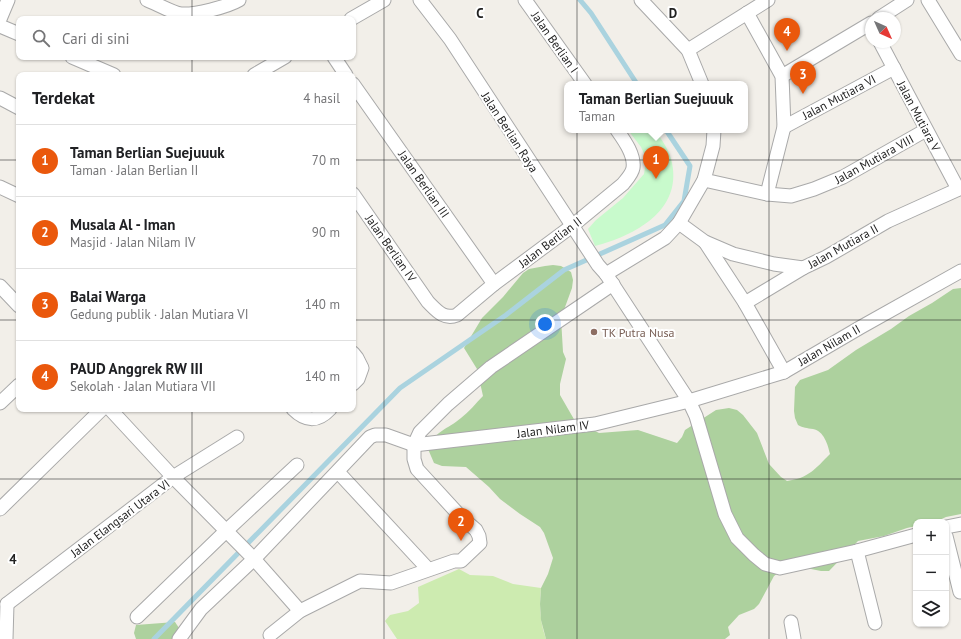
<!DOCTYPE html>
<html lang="id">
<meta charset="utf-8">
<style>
:root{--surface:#fff;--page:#f2f2f2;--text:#202124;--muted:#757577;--line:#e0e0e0;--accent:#ea580c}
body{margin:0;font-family:"PT Sans",sans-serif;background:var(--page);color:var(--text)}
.controls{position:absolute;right:12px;bottom:12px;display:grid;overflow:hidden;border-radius:8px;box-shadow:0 1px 3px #0004}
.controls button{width:36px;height:36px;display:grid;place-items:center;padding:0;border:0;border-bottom:1px solid var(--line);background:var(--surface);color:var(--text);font:20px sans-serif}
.compass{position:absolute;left:865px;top:12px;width:36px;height:36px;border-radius:50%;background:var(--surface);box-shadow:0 1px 3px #0004;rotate:135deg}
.you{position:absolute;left:545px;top:324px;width:14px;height:14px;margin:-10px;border:3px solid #fff;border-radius:50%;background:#1a73e8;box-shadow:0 0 0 6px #1a73e833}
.badge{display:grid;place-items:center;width:26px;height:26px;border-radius:50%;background:var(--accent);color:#fff;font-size:13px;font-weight:700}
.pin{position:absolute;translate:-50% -33px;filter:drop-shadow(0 1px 2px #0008)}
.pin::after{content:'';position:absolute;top:21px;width:14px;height:12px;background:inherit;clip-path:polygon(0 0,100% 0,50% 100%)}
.popup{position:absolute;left:564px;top:81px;width:184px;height:52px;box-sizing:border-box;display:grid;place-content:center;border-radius:8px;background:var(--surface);filter:drop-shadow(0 1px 3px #0005);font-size:13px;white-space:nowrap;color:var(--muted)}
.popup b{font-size:15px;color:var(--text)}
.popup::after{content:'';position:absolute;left:50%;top:100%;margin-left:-8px;border:8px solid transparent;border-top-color:var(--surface)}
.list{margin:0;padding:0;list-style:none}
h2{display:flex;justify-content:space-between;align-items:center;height:52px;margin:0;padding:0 16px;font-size:17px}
h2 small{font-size:13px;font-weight:400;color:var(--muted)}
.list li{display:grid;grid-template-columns:26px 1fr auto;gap:12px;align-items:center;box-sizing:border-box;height:72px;padding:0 16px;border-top:1px solid var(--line)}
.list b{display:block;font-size:15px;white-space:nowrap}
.list p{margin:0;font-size:13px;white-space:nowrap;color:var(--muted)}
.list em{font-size:13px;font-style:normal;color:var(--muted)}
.icon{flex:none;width:22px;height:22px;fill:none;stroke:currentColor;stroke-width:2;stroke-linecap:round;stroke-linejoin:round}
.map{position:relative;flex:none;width:961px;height:639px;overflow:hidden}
.search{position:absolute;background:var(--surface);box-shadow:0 1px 3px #0004;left:16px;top:16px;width:340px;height:44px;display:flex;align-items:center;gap:10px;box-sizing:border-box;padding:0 14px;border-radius:8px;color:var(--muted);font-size:15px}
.panel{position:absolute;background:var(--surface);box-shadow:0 1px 3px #0004;left:16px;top:72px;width:340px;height:340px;border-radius:8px}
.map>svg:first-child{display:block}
.grass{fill:#cdebb0}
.forest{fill:#add19e}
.park{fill:#c8facc}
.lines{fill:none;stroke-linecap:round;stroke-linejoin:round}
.stream{stroke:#aad3df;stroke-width:5}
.minor-casing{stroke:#a9a9a9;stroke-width:15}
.minor{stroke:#fff;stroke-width:13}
.grid{fill:none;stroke:#222;stroke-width:1;stroke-opacity:0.55}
.education-dot{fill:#8d6e63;stroke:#fff;stroke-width:1.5}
.labels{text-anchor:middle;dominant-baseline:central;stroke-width:4;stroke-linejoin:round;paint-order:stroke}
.street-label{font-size:12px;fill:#222;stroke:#fff}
.education-label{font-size:12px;fill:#785e54;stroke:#fff;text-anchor:start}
.grid-label{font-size:13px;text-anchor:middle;font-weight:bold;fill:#222;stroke:#fff;stroke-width:4;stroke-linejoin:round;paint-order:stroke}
</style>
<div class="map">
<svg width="961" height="639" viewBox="0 0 961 639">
<rect width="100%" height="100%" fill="#f2efe9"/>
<path class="grass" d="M459,569l11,6 23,1 20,8 28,4c-2,17 -1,35 5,51h-149l-12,-18 5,-6 18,-4 11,-8 -1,-16z"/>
<g class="forest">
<path d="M553,265l8,1 10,6 2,8 -1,8 -11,30 2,34 3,7 -6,25v11l15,26 24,12 39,-3 39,13 5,-6 3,-7 31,-20 13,-2 8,2 6,5 14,18 12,31 12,13 6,4c22,-3 28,-12 43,-27 -2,-9 -6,-23 -17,-25 -6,-1 -10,-1 -15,-4l-3,-7 -1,-7 1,-24 5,-7 28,-10 28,-20 35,-21 18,-13 23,-13 21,-14 8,-1v226l-15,3 -11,5h-19v4l-9,2 -23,8 -26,5 -29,30h-8l-15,-3 -25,3 -7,5 -15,28 -5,5 -15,6 -11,12 2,8 -5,4h-179l-5,-19 -1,-16 1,-16 7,-14 5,-16 -9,-25 -4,-6 -20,-13 -20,-15 -11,-12 -23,-20 -24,-1 -8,-3 -6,-14c7,-19 19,-19 33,-31 8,-6 15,-15 22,-22l-6,-27 -13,-21 18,-30 21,-21 20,-24 6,-4 16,-3z"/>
<path d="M175,622l4,6 -5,11h-38l-2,-6 2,-8z"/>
</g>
<path class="park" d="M628,130h27c7,10 15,21 17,33 10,48 -38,73 -77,83l-7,-17 8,-9 27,-22 21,-24 2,-13 -1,-5 -4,-9z"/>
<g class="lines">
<g class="stream">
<path d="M580,0l11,13 46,71"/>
<path d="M154,639l246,-251 106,-73 58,-45 101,-45 19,-24 6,-35 -24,-36"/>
</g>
<g class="minor-casing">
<g id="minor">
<path d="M147,0c8,3 26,13 34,14 14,1 46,-7 58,-14"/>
<path d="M420,0l30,39 148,226 8,9 83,127 7,15 29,98 12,24 17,17 11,9 15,4 77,-17 59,-16"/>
<path d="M525,0l60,84"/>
<path d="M641,0l47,50 14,34"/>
<path d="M928,0l33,54"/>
<path d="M747,13l35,63 2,51 -17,67"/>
<path d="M879,18l28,-18"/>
<path d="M0,19l8,-19"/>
<path d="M351,19l33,-19"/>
<path d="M0,26l19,8"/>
<path d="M880,42l78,147"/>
<path d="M688,50l80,-50"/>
<path d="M72,57l42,18"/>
<path d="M334,57l12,18"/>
<path d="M254,75l31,-18"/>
<path d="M782,76l89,-53"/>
<path d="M353,84l141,200"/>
<path d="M0,98l19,10"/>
<path d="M784,127l110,-59"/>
<path d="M704,180l63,14 24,2 23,-7 29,-12 83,-47"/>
<path d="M0,187l19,9"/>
<path d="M353,194l75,108c9,9 16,18 29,13l37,-31 78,-58 51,-42c3,-4 9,-10 10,-16 2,-13 -9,-28 -16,-38"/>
<path d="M679,223l26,19 28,12 41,10 29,4 23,-11 62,-36 73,-33"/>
<path d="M705,242l40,61 39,69"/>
<path d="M606,274l59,-36 14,-15 25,-43 9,-34 1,-16"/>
<path d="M0,286l19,20"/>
<path d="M745,303l58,-35"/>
<path d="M353,353l4,5 5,10 -4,11 -5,5"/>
<path d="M0,403l19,-18"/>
<path d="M110,409l63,68 81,82 46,52"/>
<path d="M293,409c13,13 25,13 37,0"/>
<path d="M338,472l90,97"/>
<path d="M0,509l102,-100"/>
<path d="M946,527l15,-3"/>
<path d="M946,536l14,56"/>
<path d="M857,551l18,72"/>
<path d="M7,604l166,-127 64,-40"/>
<path d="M137,617l89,-86 71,-66"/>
<path d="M791,622l3,17"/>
<path d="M270,635l30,-24 60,-30 31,2 63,-22h7l19,-18 -1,-7 -3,-6 -15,-13 -44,-48 -3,-10v-14l6,-13 28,-28 43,-37 122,-83"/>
<path d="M6,639l1,-35"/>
<path d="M179,639l22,-30 53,-50 116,-122 5,-2h11l28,10 181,-21 94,-23 95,-29 77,-45 100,-56"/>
</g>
</g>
<use href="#minor" class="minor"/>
</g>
<path class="grid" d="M192,0v19M384,0v639M577,0v639M769,0v639M192,57v18M0,160h19M353,160h608M0,320h19M353,320h608M192,409v230M0,479h961"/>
<circle class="education-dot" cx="594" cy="332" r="4"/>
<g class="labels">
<g class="street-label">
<text transform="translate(555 42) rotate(55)">Jalan Berlian I</text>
<text transform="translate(839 97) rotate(-28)">Jalan Mutiara VI</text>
<text transform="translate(919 116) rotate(62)">Jalan Mutiara V</text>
<text transform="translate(510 132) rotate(57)">Jalan Berlian Raya</text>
<text transform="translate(874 159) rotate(-29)">Jalan Mutiara VIII</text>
<text transform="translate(424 184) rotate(55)">Jalan Berlian III</text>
<text transform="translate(550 242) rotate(-37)">Jalan Berlian II</text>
<text transform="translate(843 246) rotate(-29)">Jalan Mutiara II</text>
<text transform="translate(391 248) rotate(55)">Jalan Berlian IV</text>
<text transform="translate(829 345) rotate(-30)">Jalan Nilam II</text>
<text transform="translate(553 429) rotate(-7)">Jalan Nilam IV</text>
<text transform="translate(120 518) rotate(-37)">Jalan Elangsari Utara VI</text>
</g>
<g class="education-label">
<text x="602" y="332">TK Putra Nusa</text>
</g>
</g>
<g class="grid-label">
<text x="480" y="18">C</text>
<text x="673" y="18">D</text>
<text x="13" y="564">4</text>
</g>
</svg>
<div class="controls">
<button>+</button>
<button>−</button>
<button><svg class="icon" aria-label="layers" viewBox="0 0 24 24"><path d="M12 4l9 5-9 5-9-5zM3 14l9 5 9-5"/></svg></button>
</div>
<svg class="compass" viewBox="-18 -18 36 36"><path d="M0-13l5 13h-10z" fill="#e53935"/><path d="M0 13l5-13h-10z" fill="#757577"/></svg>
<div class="you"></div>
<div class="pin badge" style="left:656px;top:179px">1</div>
<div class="popup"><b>Taman Berlian Suejuuuk</b>Taman</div>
<div class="pin badge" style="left:461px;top:541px">2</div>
<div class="pin badge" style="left:803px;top:94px">3</div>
<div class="pin badge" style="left:787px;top:51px">4</div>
<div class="search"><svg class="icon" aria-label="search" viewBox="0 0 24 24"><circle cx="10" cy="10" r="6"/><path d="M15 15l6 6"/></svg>Cari di sini</div>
<section class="panel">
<h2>Terdekat<small>4 hasil</small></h2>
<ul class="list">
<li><span class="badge">1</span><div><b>Taman Berlian Suejuuuk</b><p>Taman · Jalan Berlian II</p></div><em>70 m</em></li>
<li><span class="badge">2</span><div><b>Musala Al - Iman</b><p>Masjid · Jalan Nilam IV</p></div><em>90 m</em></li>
<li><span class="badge">3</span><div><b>Balai Warga</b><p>Gedung publik · Jalan Mutiara VI</p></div><em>140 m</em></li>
<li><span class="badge">4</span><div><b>PAUD Anggrek RW III</b><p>Sekolah · Jalan Mutiara VII</p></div><em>140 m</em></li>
</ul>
</section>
</div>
